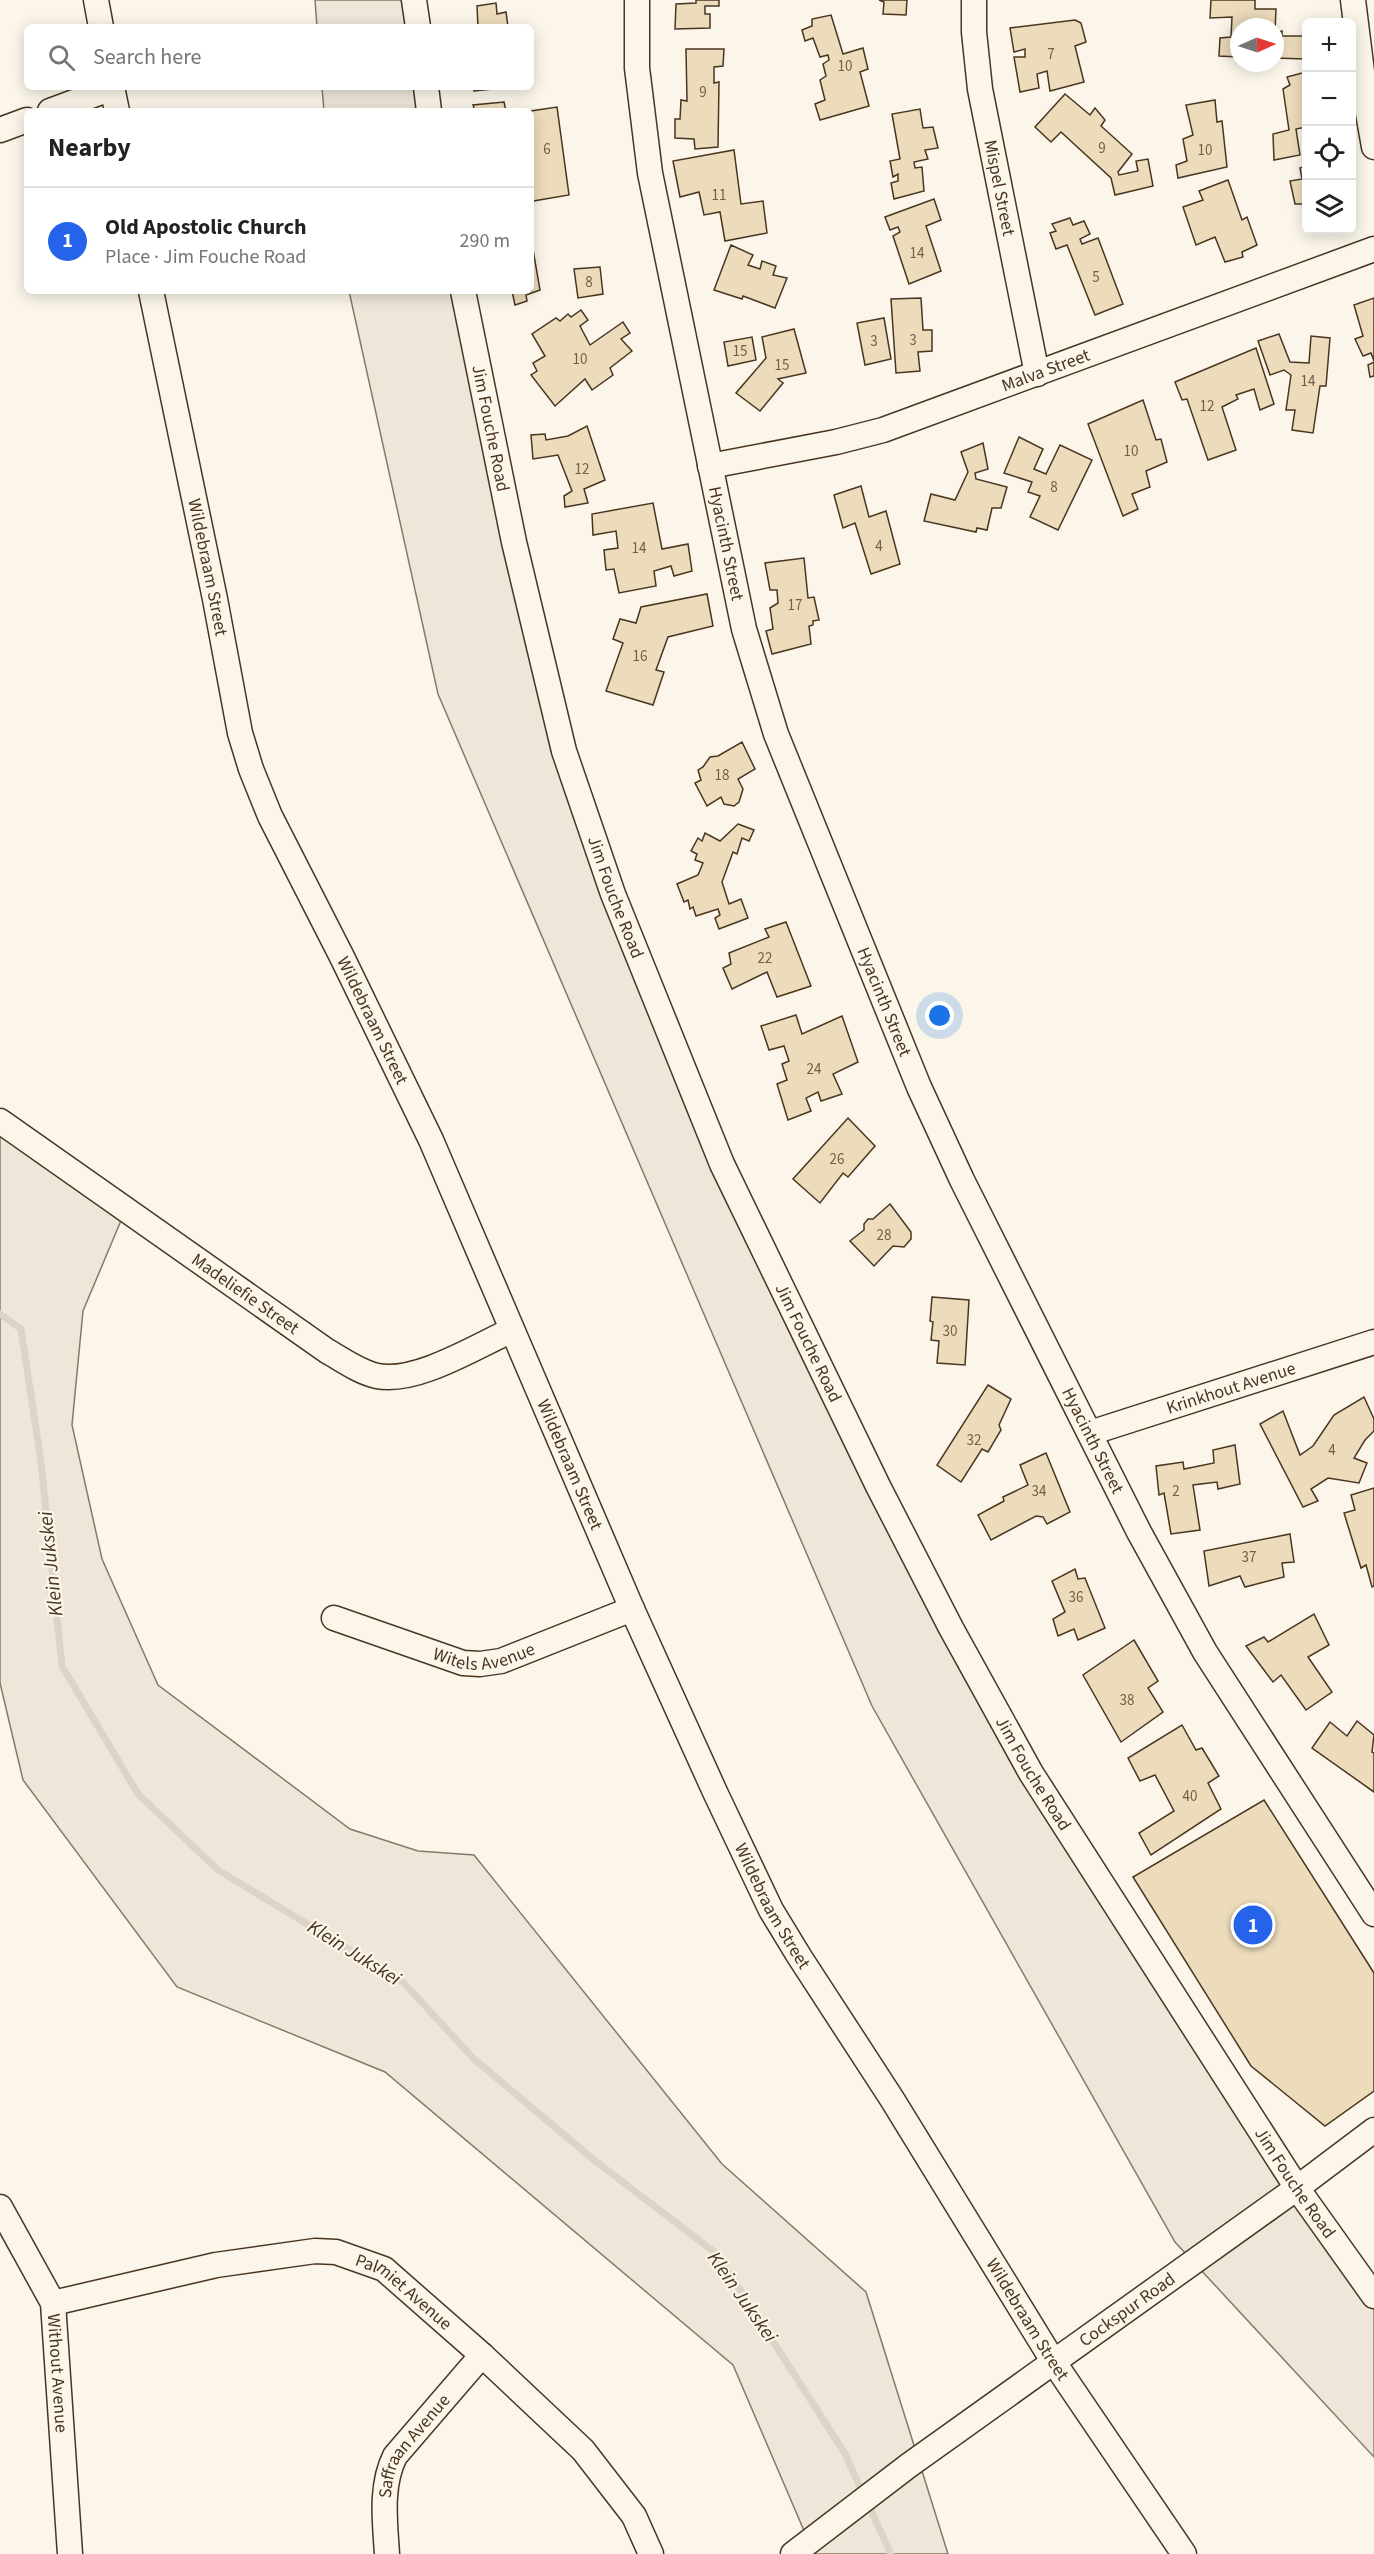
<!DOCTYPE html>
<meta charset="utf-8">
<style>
:root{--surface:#fff;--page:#f6f6f6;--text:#222;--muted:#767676;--line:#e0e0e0;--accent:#2563eb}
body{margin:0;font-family:"Source Sans 3",sans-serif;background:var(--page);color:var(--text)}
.controls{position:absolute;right:18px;top:18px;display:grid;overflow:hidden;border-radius:9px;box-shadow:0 3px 15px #0003}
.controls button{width:54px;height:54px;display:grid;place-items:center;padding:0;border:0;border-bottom:2px solid var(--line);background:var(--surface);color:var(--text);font:30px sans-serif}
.compass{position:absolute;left:1230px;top:18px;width:54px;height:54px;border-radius:50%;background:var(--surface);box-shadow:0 3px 15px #0003;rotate:87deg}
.you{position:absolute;left:940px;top:1016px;width:21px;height:21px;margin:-15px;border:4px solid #fff;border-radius:50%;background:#1a73e8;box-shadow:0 0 0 9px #1a73e833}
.badge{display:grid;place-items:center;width:39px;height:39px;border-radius:50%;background:var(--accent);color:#fff;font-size:20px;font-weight:700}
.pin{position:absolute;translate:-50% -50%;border:3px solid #fff;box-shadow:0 2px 6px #0006}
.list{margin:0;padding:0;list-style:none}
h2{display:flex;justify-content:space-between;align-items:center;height:78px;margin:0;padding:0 24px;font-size:26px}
h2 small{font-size:20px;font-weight:400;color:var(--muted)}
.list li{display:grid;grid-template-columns:39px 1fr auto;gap:18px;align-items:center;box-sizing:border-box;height:108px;padding:0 24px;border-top:2px solid var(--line)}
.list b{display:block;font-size:22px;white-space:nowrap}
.list p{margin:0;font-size:20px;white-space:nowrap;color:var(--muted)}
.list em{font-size:20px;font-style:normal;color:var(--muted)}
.icon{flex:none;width:33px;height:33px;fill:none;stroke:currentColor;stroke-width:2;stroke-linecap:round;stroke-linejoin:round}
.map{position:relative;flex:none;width:1374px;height:2554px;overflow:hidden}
.search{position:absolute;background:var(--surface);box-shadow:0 3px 15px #0003;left:24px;top:24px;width:510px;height:66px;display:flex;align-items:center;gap:15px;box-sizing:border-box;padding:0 21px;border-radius:9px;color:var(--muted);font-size:22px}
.panel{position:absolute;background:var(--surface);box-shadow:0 3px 15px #0003;left:24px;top:108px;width:510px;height:186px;border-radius:9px}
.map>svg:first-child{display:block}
.green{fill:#ede6d9;stroke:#887966;stroke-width:1.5}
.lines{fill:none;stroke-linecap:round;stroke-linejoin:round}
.stream{stroke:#dcd4c6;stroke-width:7}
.building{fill:#ecdcbc;stroke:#4a3520;stroke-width:1.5}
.minor-casing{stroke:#4a3520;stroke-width:27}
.minor{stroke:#fbf6e9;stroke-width:24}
.labels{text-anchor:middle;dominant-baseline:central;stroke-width:4.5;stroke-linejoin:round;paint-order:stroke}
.number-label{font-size:15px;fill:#725f47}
.street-label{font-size:18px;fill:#4a3520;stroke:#fbf6e9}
.water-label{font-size:20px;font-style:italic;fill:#4a3520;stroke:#fbf6e9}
</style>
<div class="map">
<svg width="1374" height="2554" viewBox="0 0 1374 2554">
<rect width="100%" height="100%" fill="#fbf6e9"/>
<g class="green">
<path d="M315,0h98l3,27h-99z"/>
<path d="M322,87h102l2,24h-102z"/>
<path d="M349,291h111l101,454 121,331 350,703 342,519v159l-199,-215 -303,-536 -434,-1012z"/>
<path d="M0,1121l125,90 -42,100 -11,114 30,134 56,126 192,144 68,22 56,4 248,309 144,128 82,262h-134l-81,-189 -348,-293 -208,-85 -154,-207 -23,-97z"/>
</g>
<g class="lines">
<path class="stream" d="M0,1314l21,15 20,133 21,204 76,128 80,76 185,112 71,77 120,101 123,94 127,198 47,102"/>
</g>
<g class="building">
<path d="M696,0h23v6h-14v8h5v14l-35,1 1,-25 20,-1z"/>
<path d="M879,0h28l-1,15 -23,-1 1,-12z"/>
<path d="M1211,0h44v9h21l-1,23v-5h-36v30l-20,-1 1,-18 11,-1 1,-20 -22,1z"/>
<path d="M496,3l1,11 9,-2 2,15h-30l-1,-21z"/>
<path d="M831,15l12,39 20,-6 5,21 -8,3 9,34 -49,14 -5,-16 10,-4 -5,-20 6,-4 -3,-12 6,-4 -1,-5 -8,2 -7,-19 -8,3 -3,-11 10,-4v-7z"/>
<path d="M1075,20l6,3 5,19 -11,4 9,36 -34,9 -3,-20 -10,3 2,14 -19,4 -6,-35h11v-8l-11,3 -4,-24z"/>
<path d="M1282,31v5h24l-1,23 -30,-1v-25z"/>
<path d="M686,49h38l-1,17 -9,1v16l5,-1 -1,65 -23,2 -1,-10 -19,-1v-19h5l1,-19 6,1z"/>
<path d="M1306,72v55l-10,2 4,26 -26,5 -1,-26 16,-4 -6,-41 7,-4 -3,-8z"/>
<path d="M473,87h29v1l-28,3z"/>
<path d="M1065,94l25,21 5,-7 10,12 -4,6 31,28 -14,18 1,3 19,-4 -2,-10 12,-2 5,27 -38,9 -4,-17 -50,-46 -10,10 -16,-15z"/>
<path d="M1215,100l2,22 5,-1 5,46 -49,11 -2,-13 11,-4 -4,-22 10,-4 -7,-30z"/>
<path d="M504,102l2,9h-31l-2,-6z"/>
<path d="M557,107l12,88 -36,6 -2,-90z"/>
<path d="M920,109l3,19 10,-1 5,21 -13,2 3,9 -14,3 1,6 7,-1 2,24 -30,8 -3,-16 7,-2v-7l-5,3 -3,-16 10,-2 -8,-45z"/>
<path d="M734,150l7,54 22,-3 4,32 -42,8 -5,-29 -16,3 -5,-23 -19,5 -7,-36z"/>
<path d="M1306,166v38h-11l-5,-23 12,-2 -2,-11z"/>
<path d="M1228,180l14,40 5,-3 10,28 -15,7 1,5 -18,5 -10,-25 -19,8 -13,-38 20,-7 -4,-9z"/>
<path d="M934,199l7,21 -15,6 15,45 -32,13 -16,-48 7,-4 -2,-5 -8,3 -5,-13z"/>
<path d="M1070,218l3,7 11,-4 6,13 -10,5 2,5 16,-6 25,66 -28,11 -28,-70 -11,4 -6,-16 6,-2 -4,-7z"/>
<path d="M531,238l9,52 -14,5 1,6 -12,4 -3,-14h19z"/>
<path d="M731,245l22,10 -5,10 12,4 2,-8 14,5 -3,9 14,3 -12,30 -32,-12 -1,3 -28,-9z"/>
<path d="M600,267l3,27 -25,4 -4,-29z"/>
<path d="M921,298l2,32h9v21l-14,1 2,19 -24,2 -5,-74z"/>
<path d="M1374,298v63l-3,-8 -8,3 -8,-17 8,-3 -9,-31z"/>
<path d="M581,310l7,10 -8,6 10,19 33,-23 7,11 -9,6 11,12 -22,17 3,7 -21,15 -7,-11 -30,27 -24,-31 6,-4 -4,-8 12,-7 -13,-22 24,-16 4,3 8,-7 3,3z"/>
<path d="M884,318l7,41 -26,6 -8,-42z"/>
<path d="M794,329l12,44 -28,6 5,4 -23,28 -24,-18 30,-35 -4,-21z"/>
<path d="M1279,334l11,28 19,1 2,-27 19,2 -4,48h-6l-7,47 -21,-3 3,-20h-9l5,-35 -7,-5 -14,5 -12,-34z"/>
<path d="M752,337l4,23 -28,6 -4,-24z"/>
<path d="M1256,348l18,56 -14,6 -6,-21 -18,6 2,4 -16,8 14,43 -28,10 -21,-61 -5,1 -7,-18z"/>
<path d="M1374,362v14l-4,1 -2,-12z"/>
<path d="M1143,400l13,40 5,-1 6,23 -21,9 4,16 -18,7 6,15 -15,7 -35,-92z"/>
<path d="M587,426l18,54 -21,9 4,14 -23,4 -1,-11 8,-5 -14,-36 -25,4 -2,-24 14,-1 1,6 22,-4z"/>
<path d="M1019,437l24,12 -9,20 12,5 14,-29 32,15 -34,70 -28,-13 10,-21 -12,-4 4,-10 -28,-9z"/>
<path d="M983,443l5,26 -13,4 1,6 31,8 -6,21h-9l-5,22 -10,-2 -1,4 -52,-11 7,-27 24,6 13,-28 -7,-20z"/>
<path d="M861,486l8,31 17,-6 14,53 -29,10 -16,-51 -12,5 -9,-33z"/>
<path d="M653,503l9,46 26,-5 4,27 -18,5 -3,-10 -17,5 2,15 -37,7 -5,-24 -8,1 -2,-20 14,-2 -2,-17 -23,4 -1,-21z"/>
<path d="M804,558l4,40 6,-1 5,23 -6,1v4l-4,1 2,18 -39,10 -6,-23 7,-2 -3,-21 8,-5 -1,-13h-7l-5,-27z"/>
<path d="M707,594l6,32 -45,11 -12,33 8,2 -11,33 -47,-14 17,-48 -10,-4 7,-20 16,4 5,-16z"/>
<path d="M742,742l13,27 -17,10 5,10 -4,13 -5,4 -10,-2 -3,-7 -14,9 -12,-23 6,-3 -3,-10 5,-3 7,-10 8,-1z"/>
<path d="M738,824l16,6 -5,11 -7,-3 -5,16 -4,-2 -11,30 7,22 12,-5 7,19 -29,11 -4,-11 5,-3 -2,-6 -22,7 -3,-9 -3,2 -2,-9 -4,2 -7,-18 21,-9 5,-12 -8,-3 2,-6 -6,-3 7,-13 4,3 3,-8 15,8z"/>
<path d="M786,922l25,64 -34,11 -10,-25 -35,17 -9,-21 8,-4 -2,-11 40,-16 -4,-8z"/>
<path d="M796,1015l6,19 40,-18 16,46 -25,12 9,20 -21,7 -3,-9 -12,6 5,13 -23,9 -11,-36 10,-4 -5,-16 7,-3 -5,-15 -15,4 -8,-24z"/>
<path d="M848,1118l27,28 -27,31 -5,-4 -23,30 -27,-24z"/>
<path d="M890,1204l21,28v7l-7,8 -11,-1 -19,20 -24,-25 14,-11v-6l4,-5h5z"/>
<path d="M932,1297l37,3 -4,65 -28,-2 2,-22 -8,-1 2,-18 -3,-1z"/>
<path d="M988,1385l23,14 -12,26 2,5 -13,22 -6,-3 -21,33 -24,-17z"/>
<path d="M1364,1397l10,22v12l-9,9 -11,18 13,5 -8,20 -31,-5 -17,11 7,12 -15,6 -43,-83 23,-13 17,44 13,-9 21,-31z"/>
<path d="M1235,1445l5,39 -22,5 -1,-7 -24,3 7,45 -29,4 -7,-41 -5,2 -3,-29 27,-4 1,7 30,-6 -1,-13z"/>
<path d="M1046,1453l24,59 -23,12 -4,-7 -7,-1 -45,24 -13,-25 26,-14 -1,-4 25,-12 -8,-20z"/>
<path d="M1374,1488v98l-2,1 -6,-22 -5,3 -17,-55 11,-3 -4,-15z"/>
<path d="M1290,1534l4,28 -12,1 2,14 -39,10 -5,-11 -31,10 -5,-35z"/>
<path d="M1075,1569l3,10 7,-1 20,50 -27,12 -4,-11 -16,7 -5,-17 12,-7 -13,-31z"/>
<path d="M1314,1614l15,31 -21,12 24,35 -26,18 -25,-35 -8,7 -27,-36 18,-9 4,5z"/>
<path d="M1134,1640l24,41 -10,7 15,24 -42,30 -38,-67z"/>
<path d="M1357,1721l17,14 -2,17 2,1v39l-62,-44 18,-26 17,14z"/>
<path d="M1182,1725l14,25 6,-2 17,28 -11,7 13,26 -70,46 -12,-22 35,-22 -19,-36 -15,6 -12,-23z"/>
<path d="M1264,1800l110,173v118l-49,35 -74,-60 -118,-189z"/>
</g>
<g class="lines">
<g class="minor-casing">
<g id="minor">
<path d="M96,0l5,27"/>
<path d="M414,0l4,27"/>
<path id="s1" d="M637,0v68l13,105 94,456 32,105 143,353 43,93 177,352 66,120 169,262"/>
<path id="s2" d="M974,0v32l6,57 57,285"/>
<path d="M1353,0l12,96 9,51"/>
<path d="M112,87l5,24"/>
<path d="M426,87l3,24"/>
<path d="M50,111l62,-23"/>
<path d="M0,130l27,-10"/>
<path id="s3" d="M151,291l64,308 25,134 11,36 19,47 72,141 89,183 201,469 83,183 56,118 28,46 93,143 161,262 131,193"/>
<path id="s4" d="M463,291l51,251 50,209 49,143 109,270 156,322 73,142 80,145 266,415 77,108"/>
<path id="s5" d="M710,466l126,-24 47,-12 491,-181"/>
<path id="s6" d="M0,1121l327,230c16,9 32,21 50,25 39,8 100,-30 135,-46"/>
<path id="s7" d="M1090,1433l284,-91"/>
<path id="s8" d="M334,1618l129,45 17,1 21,-3 131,-52"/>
<path id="s9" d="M0,2207l53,96 17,251"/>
<path id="s10" d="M53,2303l163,-38 99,-14 21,1 48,17 98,86 101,95 51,66 17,38"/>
<path id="s11" d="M387,2554c-2,-32 -7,-68 8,-98l87,-101"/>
<path id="s12" d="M793,2554l115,-88 389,-278 77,-58"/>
</g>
</g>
<use href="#minor" class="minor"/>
</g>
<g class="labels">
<g class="number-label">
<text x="1051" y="54">7</text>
<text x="845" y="66">10</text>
<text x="703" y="92">9</text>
<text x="1102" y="148">9</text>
<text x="547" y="149">6</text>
<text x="1205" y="150">10</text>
<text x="719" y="195">11</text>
<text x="917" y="253">14</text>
<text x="1096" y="277">5</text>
<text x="589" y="282">8</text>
<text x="913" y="340">3</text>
<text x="874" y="341">3</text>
<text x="740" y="351">15</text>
<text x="580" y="359">10</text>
<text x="782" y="365">15</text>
<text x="1308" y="381">14</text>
<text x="1207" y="406">12</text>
<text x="1131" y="451">10</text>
<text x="582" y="469">12</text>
<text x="1054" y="487">8</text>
<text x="879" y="546">4</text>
<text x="639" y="548">14</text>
<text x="795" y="605">17</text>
<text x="640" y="656">16</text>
<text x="722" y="775">18</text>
<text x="765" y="958">22</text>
<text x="814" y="1069">24</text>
<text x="837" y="1159">26</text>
<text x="884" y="1235">28</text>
<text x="950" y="1331">30</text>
<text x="974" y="1440">32</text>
<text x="1332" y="1450">4</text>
<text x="1039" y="1491">34</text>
<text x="1176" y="1491">2</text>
<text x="1249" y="1557">37</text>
<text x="1076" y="1597">36</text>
<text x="1127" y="1700">38</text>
<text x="1190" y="1796">40</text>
</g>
<g class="street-label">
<text stroke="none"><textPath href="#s2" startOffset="190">Mispel Street</textPath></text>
<text stroke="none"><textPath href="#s5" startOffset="350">Malva Street</textPath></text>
<text stroke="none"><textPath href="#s4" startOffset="140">Jim Fouche Road</textPath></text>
<text stroke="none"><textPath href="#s1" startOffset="552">Hyacinth Street</textPath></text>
<text stroke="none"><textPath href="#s3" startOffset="282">Wildebraam Street</textPath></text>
<text stroke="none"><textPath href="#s4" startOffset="626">Jim Fouche Road</textPath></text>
<text stroke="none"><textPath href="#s1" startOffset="1038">Hyacinth Street</textPath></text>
<text stroke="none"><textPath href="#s3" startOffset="768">Wildebraam Street</textPath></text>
<text stroke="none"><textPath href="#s6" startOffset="300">Madeliefie Street</textPath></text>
<text stroke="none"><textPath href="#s4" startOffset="1112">Jim Fouche Road</textPath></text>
<text stroke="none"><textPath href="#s7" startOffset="148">Krinkhout Avenue</textPath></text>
<text stroke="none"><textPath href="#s1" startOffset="1524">Hyacinth Street</textPath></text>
<text stroke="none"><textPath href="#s3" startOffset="1254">Wildebraam Street</textPath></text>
<text stroke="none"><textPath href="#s8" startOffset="158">Witels Avenue</textPath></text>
<text stroke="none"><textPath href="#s4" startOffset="1598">Jim Fouche Road</textPath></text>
<text stroke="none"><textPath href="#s3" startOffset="1740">Wildebraam Street</textPath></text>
<text stroke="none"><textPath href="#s4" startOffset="2084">Jim Fouche Road</textPath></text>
<text stroke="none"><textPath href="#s10" startOffset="368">Palmiet Avenue</textPath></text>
<text stroke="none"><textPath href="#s12" startOffset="414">Cockspur Road</textPath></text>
<text stroke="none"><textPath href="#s3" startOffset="2226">Wildebraam Street</textPath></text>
<text stroke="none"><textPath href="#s9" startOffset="180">Without Avenue</textPath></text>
<text stroke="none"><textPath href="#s11" startOffset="117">Saffraan Avenue</textPath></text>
</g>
<g class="water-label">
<text transform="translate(51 1564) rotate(-96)">Klein Jukskei</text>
<text transform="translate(354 1953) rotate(32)">Klein Jukskei</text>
<text transform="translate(742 2297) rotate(55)">Klein Jukskei</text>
</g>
</g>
</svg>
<div class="controls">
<button>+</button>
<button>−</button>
<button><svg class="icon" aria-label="locate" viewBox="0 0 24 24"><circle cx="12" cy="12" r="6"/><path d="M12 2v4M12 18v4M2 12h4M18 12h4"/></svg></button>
<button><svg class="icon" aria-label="layers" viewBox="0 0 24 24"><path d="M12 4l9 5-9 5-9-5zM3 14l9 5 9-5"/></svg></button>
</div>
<svg class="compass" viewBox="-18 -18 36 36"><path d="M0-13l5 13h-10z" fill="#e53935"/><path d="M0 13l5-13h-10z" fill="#767676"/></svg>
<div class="you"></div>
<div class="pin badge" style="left:1253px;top:1925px">1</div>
<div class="search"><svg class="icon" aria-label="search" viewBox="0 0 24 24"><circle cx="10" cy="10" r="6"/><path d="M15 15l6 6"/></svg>Search here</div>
<section class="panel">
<h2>Nearby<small></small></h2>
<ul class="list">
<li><span class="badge">1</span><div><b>Old Apostolic Church</b><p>Place · Jim Fouche Road</p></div><em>290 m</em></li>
</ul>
</section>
</div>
